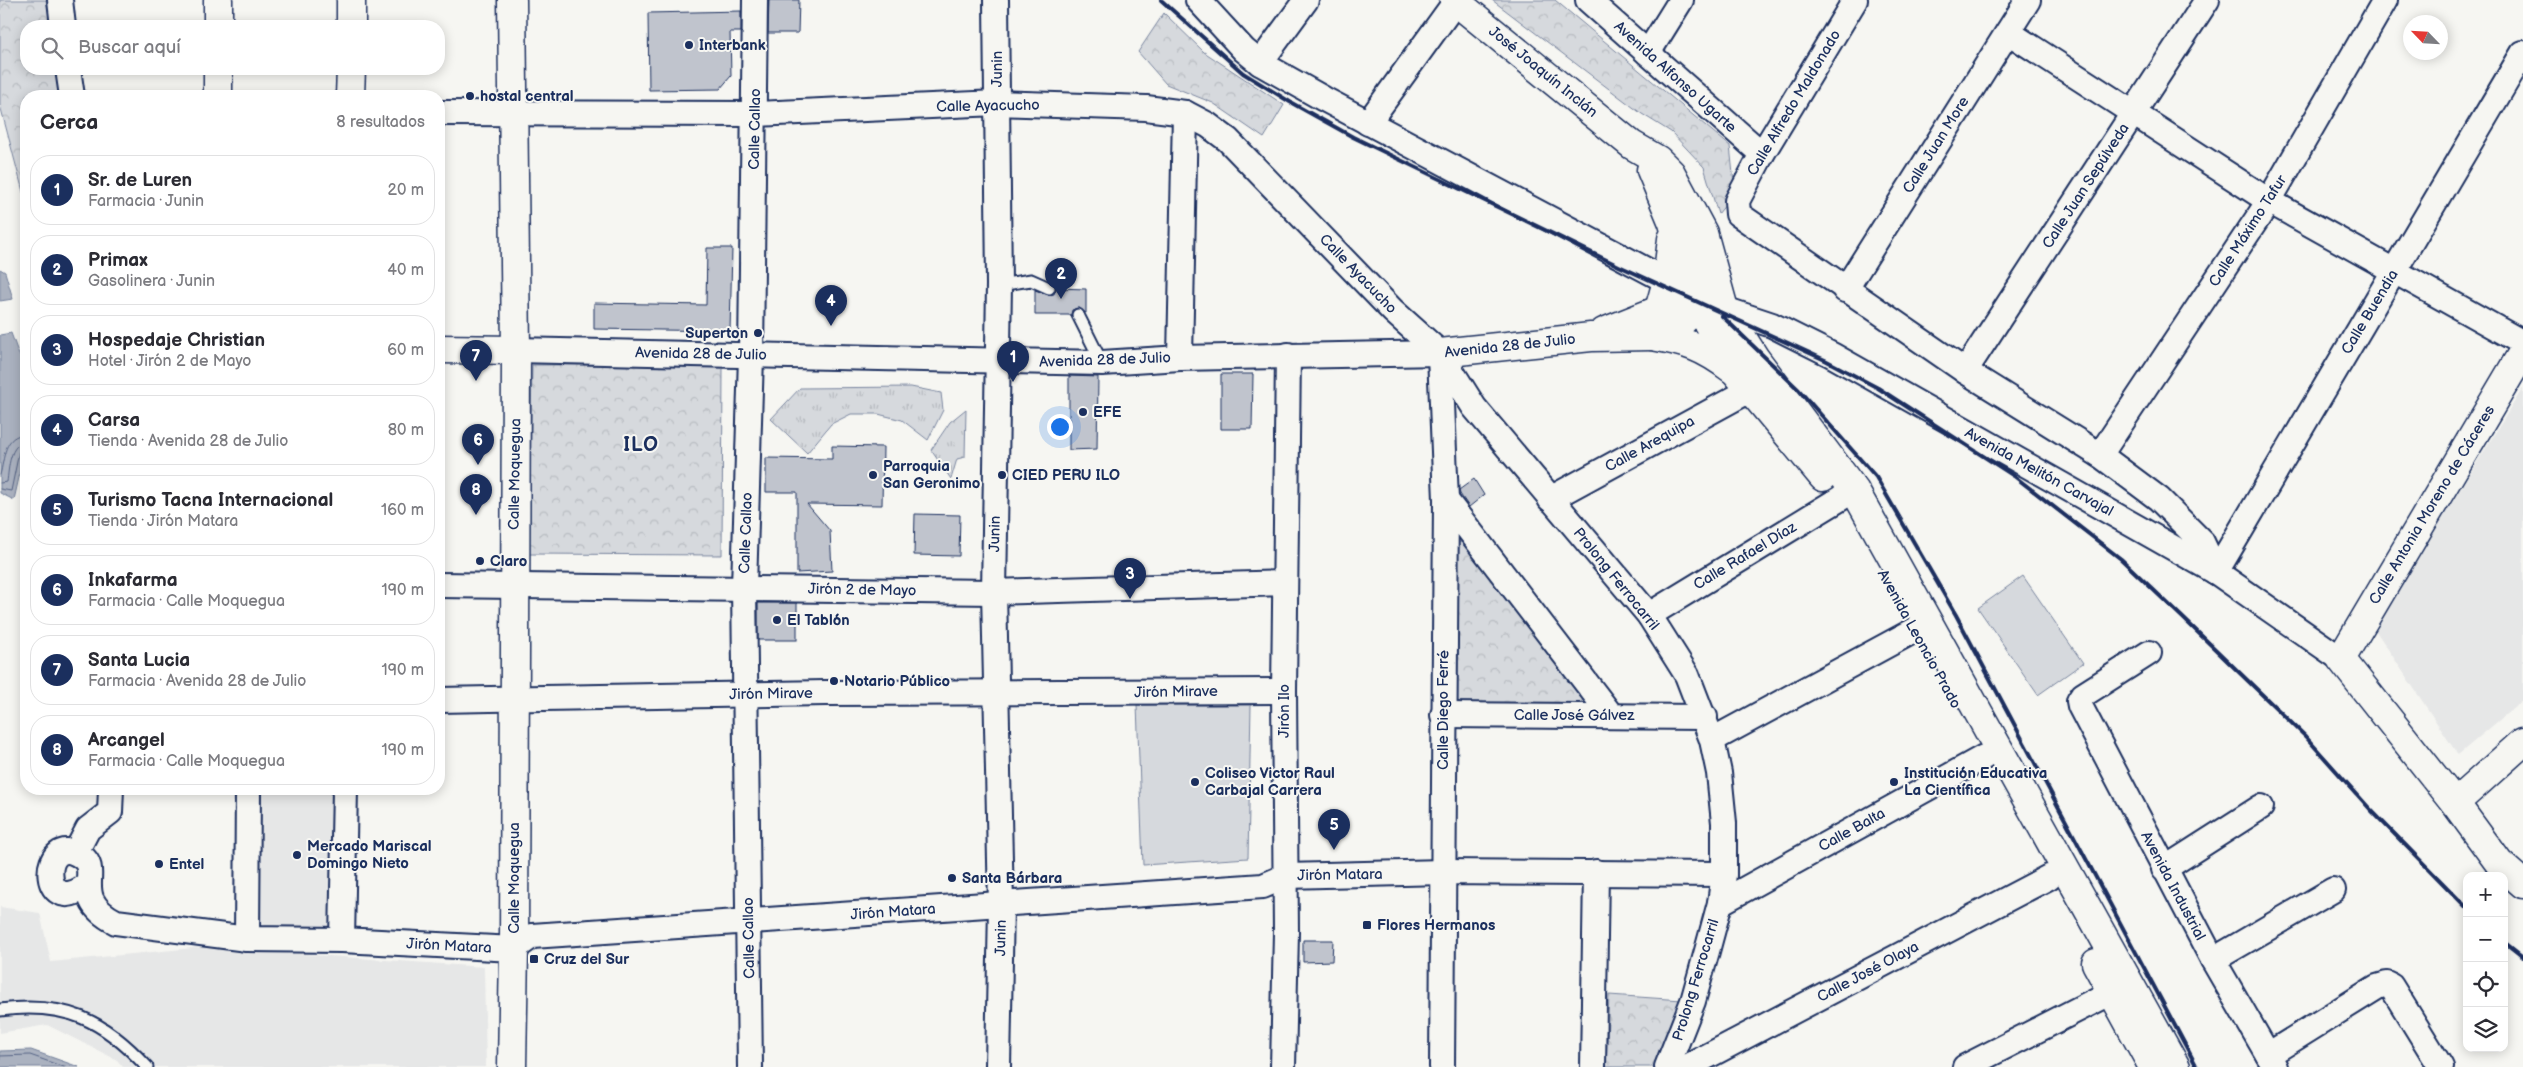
<!DOCTYPE html>
<html lang="es">
<meta charset="utf-8">
<style>
:root{--surface:#fff;--page:#f2f2f3;--text:#2b2b33;--muted:#7c7c81;--line:#e1e1e2;--accent:#1b2f5e}
body{margin:0;font-family:"Balsamiq Sans",sans-serif;background:var(--page);color:var(--text)}
.controls{position:absolute;right:15px;bottom:15px;display:grid;overflow:hidden;border-radius:10px;box-shadow:0 2px 12px #0003}
.controls button{width:45px;height:45px;display:grid;place-items:center;padding:0;border:0;border-bottom:1px solid var(--line);background:var(--surface);color:var(--text);font:25px sans-serif}
.compass{position:absolute;left:2403px;top:15px;width:45px;height:45px;border-radius:50%;background:var(--surface);box-shadow:0 2px 12px #0003;rotate:295deg}
.you{position:absolute;left:1059px;top:426px;width:18px;height:18px;margin:-12px;border:4px solid #fff;border-radius:50%;background:#1a73e8;box-shadow:0 0 0 8px #1a73e833}
.badge{display:grid;place-items:center;width:32px;height:32px;border-radius:50%;background:var(--accent);color:#fff;font-size:16px;font-weight:700}
.pin{position:absolute;translate:-50% -41px;filter:drop-shadow(0 1px 2px #0008)}
.pin::after{content:'';position:absolute;top:26px;width:18px;height:15px;background:inherit;clip-path:polygon(0 0,100% 0,50% 100%)}
.list{margin:0;padding:0;list-style:none}
h2{display:flex;justify-content:space-between;align-items:center;height:65px;margin:0;padding:0 20px;font-size:21px}
h2 small{font-size:16px;font-weight:400;color:var(--muted)}
.list li{display:grid;grid-template-columns:32px 1fr auto;gap:15px;align-items:center;box-sizing:border-box;height:70px;margin:0 10px 10px;padding:0 10px;border:1px solid var(--line);border-radius:20px}
.list b{display:block;font-size:19px;white-space:nowrap}
.list p{margin:0;font-size:16px;white-space:nowrap;color:var(--muted)}
.list em{font-size:16px;font-style:normal;color:var(--muted)}
.icon{flex:none;width:28px;height:28px;fill:none;stroke:currentColor;stroke-width:2;stroke-linecap:round;stroke-linejoin:round}
.map{position:relative;flex:none;width:2523px;height:1067px;overflow:hidden}
.search{position:absolute;background:var(--surface);box-shadow:0 2px 12px #0003;left:20px;top:20px;width:425px;height:55px;display:flex;align-items:center;gap:12px;box-sizing:border-box;padding:0 18px;border-radius:20px;color:var(--muted);font-size:19px}
.panel{position:absolute;background:var(--surface);box-shadow:0 2px 12px #0003;left:20px;top:90px;width:425px;height:705px;border-radius:20px}
.map>svg:first-child{display:block}
.built{fill:#e6e7e7}
.grass{fill:url(#grass-tufts);stroke:#78849e}
.park{fill:url(#park-crowns);stroke:#78849e}
.pitch{fill:#d6d9dd;stroke:#78849e}
.water{fill:#abb2c0;stroke:#717e99}
.lines{fill:none;stroke-linecap:round;stroke-linejoin:round}
.shore{stroke:#556385;stroke-width:1}
.building{fill:#c0c4cd;stroke:#1b2f5e}
.lane-casing{stroke:#1b2f5e;stroke-width:15}
.street-casing{stroke:#1b2f5e;stroke-width:28}
.secondary-casing{stroke:#1b2f5e;stroke-width:31}
.primary-casing{stroke:#1b2f5e;stroke-width:31}
.lane{stroke:#f6f6f2;stroke-width:11}
.street{stroke:#f6f6f2;stroke-width:24}
.secondary{stroke:#f6f6f2;stroke-width:28}
.primary{stroke:#f6f6f2;stroke-width:28}
.rail{stroke:#1b2f5e;stroke-width:4}
.poi-dot{fill:#1b2f5e;stroke:#f6f6f2;stroke-width:2}
.labels{text-anchor:middle;dominant-baseline:central;stroke-width:4;stroke-linejoin:round;paint-order:stroke}
.poi-label{font-size:15px;font-weight:bold;fill:#1b2f5e;stroke:#f6f6f2;text-anchor:start}
.street-label{font-size:15px;fill:#1b2f5e;stroke:#f6f6f2}
.district-label{font-size:20px;font-weight:bold;letter-spacing:1px;fill:#1b2f5e;stroke:#f6f6f2}
</style>
<div class="map">
<svg width="2523" height="1067" viewBox="0 0 2523 1067">
<defs>
<pattern id="grass-tufts" width="24" height="20" patternUnits="userSpaceOnUse" patternTransform="scale(1.25)"><rect width="24" height="20" fill="#d6d9dd"/><path d="M3 7l-1-3M5 7V3M7 7l1-3M15 17l-1-3M17 17v-4M19 17l1-3" fill="none" stroke="#b7bbc0"/></pattern>
<pattern id="park-crowns" width="20" height="18" patternUnits="userSpaceOnUse" patternTransform="scale(1.25)"><rect width="20" height="18" fill="#d6d9dd"/><path d="M2 6a3 3 0 1 1 6 0M12 15a3 3 0 1 1 6 0" fill="none" stroke="#b7bbc0"/></pattern>
</defs>
<rect width="100%" height="100%" fill="#f6f6f2"/>
<filter id="ink" filterUnits="userSpaceOnUse"><feTurbulence type="fractalNoise" baseFrequency=".02" numOctaves="2"/><feDisplacementMap in="SourceGraphic" scale="10" xChannelSelector="R" yChannelSelector="G"/><feConvolveMatrix kernelMatrix="1 2 1 2 8 2 1 2 1" color-interpolation-filters="sRGB"/></filter>
<g filter="url(#ink)">
<g class="built">
<path d="M2523,388v312l-65,55 -84,-127z"/>
<path d="M259,789h74v131l-7,9 -58,-1 -8,-6z"/>
<path d="M0,907l40,6 11,49 152,-15 281,20 2,100h-363l-6,-7 -70,-35 -47,8z"/>
</g>
<g class="grass">
<path d="M911,387l30,6 2,17 -15,30 -26,-20 -24,-6h-27l-20,10 -24,29 -36,-34 29,-31z"/>
<path d="M966,409l-1,48 -8,2 -6,20 -20,-29 19,-28z"/>
</g>
<g class="park">
<path d="M0,0h46l6,26h-26v43h35l6,27h-41v107l-26,-98z"/>
<path d="M1492,0h63l175,146 5,47 -17,21 -14,-47 -33,-35 -29,-18z"/>
<path d="M1164,13l40,39 80,53 -20,33 -51,-35 -47,-19 -28,-32z"/>
<path d="M723,364l-1,191 -193,-1 3,-189z"/>
<path d="M1457,542l11,1 117,152 -4,8 -129,1z"/>
<path d="M1609,995l73,5 -29,67h-47z"/>
</g>
<g class="pitch">
<path d="M2023,576l60,87 -45,32 -60,-87z"/>
<path d="M1137,705h114l-3,153 -105,7z"/>
</g>
<g class="water">
<path d="M0,269l5,3 8,27 -13,2z"/>
<path d="M11,333l8,22 7,7v84l-12,54 -14,-7v-158z"/>
<path d="M31,1050l48,17h-79v-16z"/>
</g>
<g class="lines">
<g class="shore">
<path d="M0,475c5,-17 3,-40 26,-41"/>
<path d="M0,483l7,-1c2,-14 2,-39 19,-40"/>
<path d="M0,489l11,2 8,-39 7,-4"/>
<path d="M0,1056l30,-1 34,12"/>
</g>
</g>
<g class="building">
<path d="M769,0h30l-1,33h-30z"/>
<path d="M741,11v21h-11l1,44 -11,13 -71,1 -1,-77z"/>
<path d="M707,248h25l-2,83 -136,-2v-26l112,2z"/>
<path d="M1056,288l30,1v24l-8,-5 -6,2 -1,5h-36v-25l14,5 5,-1z"/>
<path d="M1221,374h32l-1,55h-31z"/>
<path d="M1069,376l29,1 -1,72 -28,1z"/>
<path d="M832,446l51,1 -1,58 -75,-1 23,27 2,40 -35,2v-81h-31v-34l66,1z"/>
<path d="M1474,479l10,16 -15,12 -9,-13 -1,-4z"/>
<path d="M915,514l45,1 -1,41 -45,-1z"/>
<rect x="758" y="603" width="39" height="37"/>
<path d="M1303,940h30l-1,21 -29,1z"/>
</g>
<g class="lines">
<g class="lane-casing">
<g id="lane">
<path d="M999,285l32,-5 18,8"/>
<path d="M1078,315l24,48"/>
<path d="M0,1010c65,-9 104,10 147,57"/>
</g>
</g>
<g class="street-casing">
<g id="street">
<path d="M60,0l3,26"/>
<path d="M996,0l3,285 -5,307 7,313 -3,162"/>
<path d="M1198,0l46,50 16,13 64,36 343,182 14,11"/>
<path d="M1588,0l174,154"/>
<path d="M1855,0l-93,154 -25,47 1,13 227,157 135,84 59,44 43,43 14,30"/>
<path d="M2008,32l261,169 254,142"/>
<path d="M1648,53l33,-53"/>
<path d="M1260,63l46,-63"/>
<path d="M68,69l4,27"/>
<path d="M439,113l316,1 242,-11 149,5 39,5 23,12 20,15 165,171 47,42 34,54 175,208 38,60 25,65 7,33 5,50v51l-4,29 -13,48 -14,50 -26,66"/>
<path d="M1368,123l88,-122"/>
<path d="M1845,290l183,-290"/>
<path d="M1724,309l48,16 60,30 384,217 125,87"/>
<path d="M516,350l586,13 78,-5 260,-5"/>
<path d="M1440,355l6,145 -4,567"/>
<path d="M1180,358l5,-245"/>
<path d="M1965,371l242,-371"/>
<path d="M2100,455l169,-254 116,-201"/>
<path d="M1550,499l200,-109"/>
<path d="M1446,500l165,215"/>
<path d="M2216,572l307,-519"/>
<path d="M439,585l555,7 290,-9"/>
<path d="M1649,615l192,-117"/>
<path d="M2149,653l-66,42 -4,6 1,5 133,254 62,107"/>
<path d="M439,700l386,-7 459,-2"/>
<path d="M1443,715l262,2"/>
<path d="M1712,740l203,-110"/>
<path d="M76,852l12,-23 22,-17 1,-23"/>
<path d="M2164,869l97,-62"/>
<path d="M87,885c-49,38 -47,-58 -5,-28 20,14 -13,41 34,65l131,17 95,1 172,9 18,-13 731,-50 23,-10 157,-4 281,2"/>
<path d="M1720,903l264,-146"/>
<path d="M247,939l1,-150"/>
<path d="M342,940l3,-151"/>
<path d="M2213,960l120,-70"/>
<path d="M2268,1055l109,-68 10,-3 4,2 50,81"/>
<path d="M750,1067l-6,-480 7,-231 4,-356"/>
<path d="M1283,1067l3,-135 -2,-241 4,-336"/>
<path d="M1593,1067l3,-195"/>
<path d="M1687,1067l362,-190"/>
<path d="M1965,1067l147,-75"/>
</g>
</g>
<g class="secondary-casing">
<g id="secondary">
<path d="M218,0v26"/>
<path d="M351,26v-26"/>
<path d="M218,69v27"/>
<path d="M350,96l1,-27"/>
<path d="M1604,332l55,-22 23,-3"/>
<path d="M439,349l77,1"/>
<path d="M2523,352l-182,307 114,144 44,60 24,21"/>
<path d="M1440,353l151,-16 61,-1 29,-13 16,-18"/>
<path d="M2455,803l68,-61"/>
<path d="M512,1067l2,-118 2,-599 -4,-350"/>
</g>
</g>
<g class="primary-casing">
<g id="primary">
<path d="M1454,0l178,145 26,15 13,13 32,60 21,76 31,49 100,133 321,576"/>
<path d="M1651,170l22,53 21,76 41,72 88,106"/>
<path d="M1659,310l8,-29 5,-42"/>
<path d="M1652,336c35,6 51,11 80,33"/>
<path d="M2096,963l57,104"/>
</g>
</g>
<use href="#lane" class="lane"/>
<use href="#street" class="street"/>
<use href="#secondary" class="secondary"/>
<use href="#primary" class="primary"/>
<g class="rail">
<path d="M1161,0l82,73 47,29 63,35 266,129 206,94 53,28 136,88 107,83 61,58 123,119 65,73 97,99"/>
<path d="M1722,316l77,74 77,87 80,138 241,452"/>
<path d="M2504,942l19,15"/>
</g>
</g>
</g>
<g class="poi-dot">
<circle cx="689" cy="45" r="5"/>
<circle cx="470" cy="96" r="5"/>
<circle cx="758" cy="333" r="5"/>
<circle cx="1083" cy="412" r="5"/>
<circle cx="873" cy="475" r="5"/>
<circle cx="1002" cy="475" r="5"/>
<circle cx="480" cy="561" r="5"/>
<circle cx="777" cy="620" r="5"/>
<circle cx="834" cy="681" r="5"/>
<circle cx="1195" cy="782" r="5"/>
<circle cx="1894" cy="782" r="5"/>
<circle cx="297" cy="855" r="5"/>
<circle cx="159" cy="864" r="5"/>
<circle cx="952" cy="878" r="5"/>
<rect x="1362" y="920" width="10" height="10" rx="2.5"/>
<rect x="529" y="954" width="10" height="10" rx="2.5"/>
</g>
<g class="labels">
<g class="poi-label">
<text x="699" y="45">Interbank</text>
<text x="480" y="96">hostal central</text>
<text x="748" y="333" text-anchor="end">Superton</text>
<text x="1093" y="412">EFE</text>
<text x="883" y="466">Parroquia<tspan x="883" dy="17">San Geronimo</tspan></text>
<text x="1012" y="475">CIED PERU ILO</text>
<text x="490" y="561">Claro</text>
<text x="787" y="620">El Tablón</text>
<text x="844" y="681">Notario Público</text>
<text x="1205" y="773">Coliseo Victor Raul<tspan x="1205" dy="17">Carbajal Carrera</tspan></text>
<text x="1904" y="773">Institución Educativa<tspan x="1904" dy="17">La Científica</tspan></text>
<text x="307" y="846">Mercado Mariscal<tspan x="307" dy="17">Domingo Nieto</tspan></text>
<text x="169" y="864">Entel</text>
<text x="962" y="878">Santa Bárbara</text>
<text x="1377" y="925">Flores Hermanos</text>
<text x="544" y="959">Cruz del Sur</text>
</g>
<g class="street-label">
<text transform="translate(997 69) rotate(-90)">Junin</text>
<text transform="translate(1543 72) rotate(39)">José Joaquín Inclán</text>
<text transform="translate(1675 77) rotate(42)">Avenida Alfonso Ugarte</text>
<text transform="translate(1794 103) rotate(-59)">Calle Alfredo Maldonado</text>
<text transform="translate(988 106) rotate(-1)">Calle Ayacucho</text>
<text transform="translate(755 129) rotate(-89)">Calle Callao</text>
<text transform="translate(1936 145) rotate(-58)">Calle Juan More</text>
<text transform="translate(2086 186) rotate(-57)">Calle Juan Sepúlveda</text>
<text transform="translate(2248 231) rotate(-57)">Calle Máximo Tafur</text>
<text transform="translate(1358 274) rotate(46)">Calle Ayacucho</text>
<text transform="translate(2370 312) rotate(-59)">Calle Buendia</text>
<text transform="translate(1510 346) rotate(-6)">Avenida 28 de Julio</text>
<text transform="translate(701 354) rotate(1)">Avenida 28 de Julio</text>
<text transform="translate(1105 360) rotate(-2)">Avenida 28 de Julio</text>
<text transform="translate(1650 444) rotate(-29)">Calle Arequipa</text>
<text transform="translate(2039 472) rotate(29)">Avenida Melitón Carvajal</text>
<text transform="translate(515 474) rotate(-89)">Calle Moquegua</text>
<text transform="translate(2432 505) rotate(-59)">Calle Antonia Moreno de Cáceres</text>
<text transform="translate(746 533) rotate(-88)">Calle Callao</text>
<text transform="translate(995 534) rotate(-89)">Junin</text>
<text transform="translate(1745 556) rotate(-31)">Calle Rafael Díaz</text>
<text transform="translate(1616 579) rotate(51)">Prolong Ferrocarril</text>
<text transform="translate(862 590) rotate(1)">Jirón 2 de Mayo</text>
<text transform="translate(1919 639) rotate(61)">Avenida Leoncio Prado</text>
<text transform="translate(1176 692) rotate(-1)">Jirón Mirave</text>
<text transform="translate(771 694) rotate(-1)">Jirón Mirave</text>
<text transform="translate(1443 710) rotate(-90)">Calle Diego Ferré</text>
<text transform="translate(1284 711) rotate(-90)">Jirón Ilo</text>
<text x="1574" y="715">Calle José Gálvez</text>
<text transform="translate(1852 830) rotate(-29)">Calle Balta</text>
<text transform="translate(1340 875) rotate(-1)">Jirón Matara</text>
<text transform="translate(514 878) rotate(-90)">Calle Moquegua</text>
<text transform="translate(2173 886) rotate(62)">Avenida Industrial</text>
<text transform="translate(893 912) rotate(-4)">Jirón Matara</text>
<text transform="translate(749 938) rotate(-91)">Calle Callao</text>
<text transform="translate(1001 938) rotate(-89)">Junin</text>
<text transform="translate(449 946) rotate(3)">Jirón Matara</text>
<text transform="translate(1868 972) rotate(-28)">Calle José Olaya</text>
<text transform="translate(1696 980) rotate(-73)">Prolong Ferrocarril</text>
</g>
<g class="district-label">
<text x="641" y="445">ILO</text>
</g>
</g>
</svg>
<div class="controls">
<button>+</button>
<button>−</button>
<button><svg class="icon" aria-label="locate" viewBox="0 0 24 24"><circle cx="12" cy="12" r="6"/><path d="M12 2v4M12 18v4M2 12h4M18 12h4"/></svg></button>
<button><svg class="icon" aria-label="layers" viewBox="0 0 24 24"><path d="M12 4l9 5-9 5-9-5zM3 14l9 5 9-5"/></svg></button>
</div>
<svg class="compass" viewBox="-18 -18 36 36"><path d="M0-13l5 13h-10z" fill="#e53935"/><path d="M0 13l5-13h-10z" fill="#7c7c81"/></svg>
<div class="you"></div>
<div class="pin badge" style="left:1013px;top:382px">1</div>
<div class="pin badge" style="left:1061px;top:299px">2</div>
<div class="pin badge" style="left:1130px;top:599px">3</div>
<div class="pin badge" style="left:831px;top:326px">4</div>
<div class="pin badge" style="left:1334px;top:850px">5</div>
<div class="pin badge" style="left:478px;top:465px">6</div>
<div class="pin badge" style="left:476px;top:381px">7</div>
<div class="pin badge" style="left:476px;top:515px">8</div>
<div class="search"><svg class="icon" aria-label="search" viewBox="0 0 24 24"><circle cx="10" cy="10" r="6"/><path d="M15 15l6 6"/></svg>Buscar aquí</div>
<section class="panel">
<h2>Cerca<small>8 resultados</small></h2>
<ul class="list">
<li><span class="badge">1</span><div><b>Sr. de Luren</b><p>Farmacia · Junin</p></div><em>20 m</em></li>
<li><span class="badge">2</span><div><b>Primax</b><p>Gasolinera · Junin</p></div><em>40 m</em></li>
<li><span class="badge">3</span><div><b>Hospedaje Christian</b><p>Hotel · Jirón 2 de Mayo</p></div><em>60 m</em></li>
<li><span class="badge">4</span><div><b>Carsa</b><p>Tienda · Avenida 28 de Julio</p></div><em>80 m</em></li>
<li><span class="badge">5</span><div><b>Turismo Tacna Internacional</b><p>Tienda · Jirón Matara</p></div><em>160 m</em></li>
<li><span class="badge">6</span><div><b>Inkafarma</b><p>Farmacia · Calle Moquegua</p></div><em>190 m</em></li>
<li><span class="badge">7</span><div><b>Santa Lucia</b><p>Farmacia · Avenida 28 de Julio</p></div><em>190 m</em></li>
<li><span class="badge">8</span><div><b>Arcangel</b><p>Farmacia · Calle Moquegua</p></div><em>190 m</em></li>
</ul>
</section>
</div>
